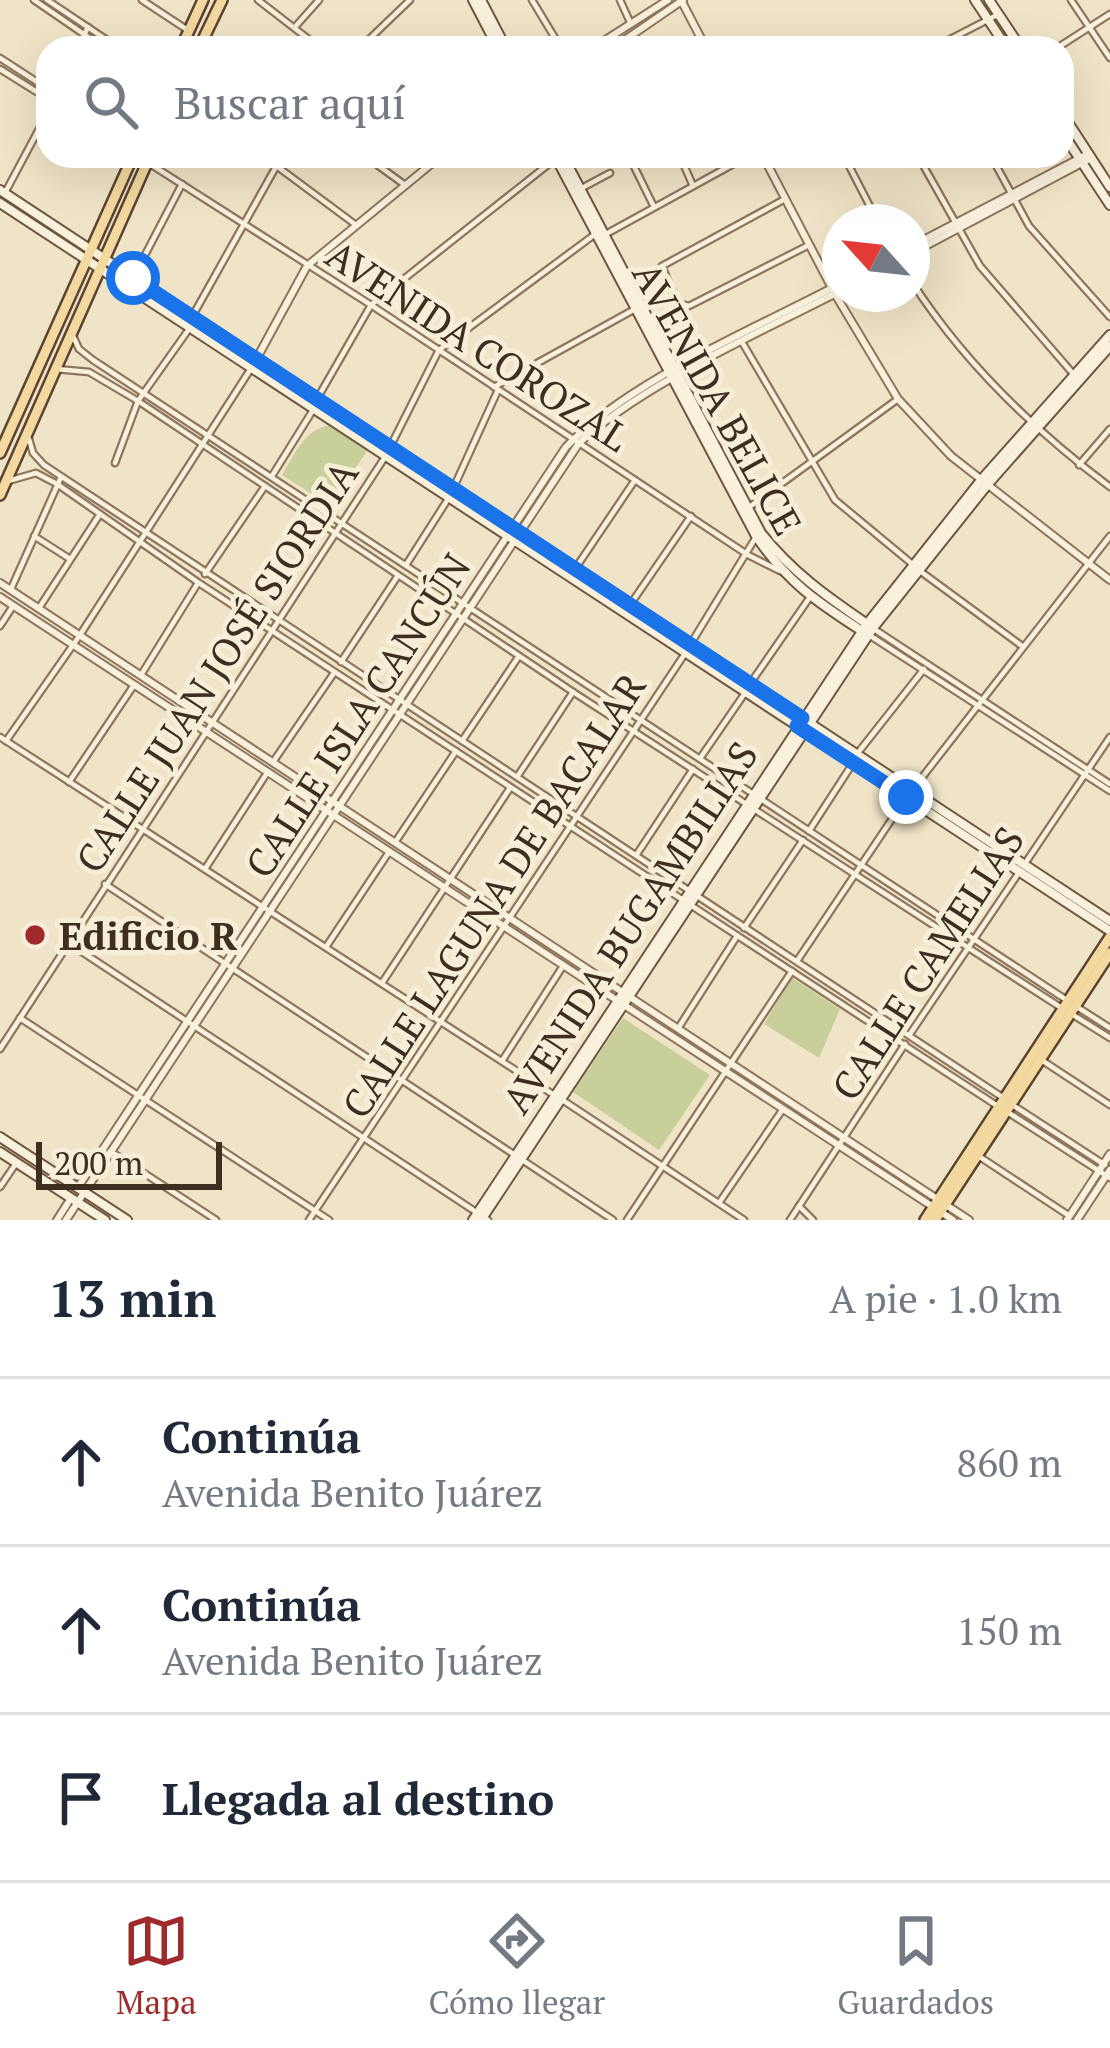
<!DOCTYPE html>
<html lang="es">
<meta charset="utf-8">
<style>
:root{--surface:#fff;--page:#f6f6f7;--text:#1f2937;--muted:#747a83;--line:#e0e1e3;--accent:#9e2a2b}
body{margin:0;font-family:"PT Serif",serif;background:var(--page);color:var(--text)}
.compass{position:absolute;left:822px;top:204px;width:108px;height:108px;border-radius:50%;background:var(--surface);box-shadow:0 12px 48px #0002;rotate:297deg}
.scale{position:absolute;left:36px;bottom:30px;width:186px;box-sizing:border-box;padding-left:12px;border:6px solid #3d2e20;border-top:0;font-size:33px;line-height:42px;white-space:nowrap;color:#3d2e20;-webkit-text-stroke:9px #f7eed8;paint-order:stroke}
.stop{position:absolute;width:36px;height:36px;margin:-27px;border:9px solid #1a73e8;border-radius:50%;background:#fff}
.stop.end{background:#1a73e8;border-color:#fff;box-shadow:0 3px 12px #0008}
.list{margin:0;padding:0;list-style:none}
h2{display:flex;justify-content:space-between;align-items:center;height:156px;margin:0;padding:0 48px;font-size:51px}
h2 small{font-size:39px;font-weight:400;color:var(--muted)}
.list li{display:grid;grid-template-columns:78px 1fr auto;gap:36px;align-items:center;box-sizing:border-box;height:168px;padding:0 48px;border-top:3px solid var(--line)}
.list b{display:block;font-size:45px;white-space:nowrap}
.list p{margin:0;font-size:39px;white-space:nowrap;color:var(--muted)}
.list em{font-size:39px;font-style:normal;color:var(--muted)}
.icon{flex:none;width:66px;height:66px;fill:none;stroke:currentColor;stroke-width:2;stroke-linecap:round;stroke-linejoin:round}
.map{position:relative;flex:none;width:1110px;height:1220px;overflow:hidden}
.search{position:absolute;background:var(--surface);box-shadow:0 12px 48px #0002;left:36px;right:36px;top:36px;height:132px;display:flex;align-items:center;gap:30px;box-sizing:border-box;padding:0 42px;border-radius:36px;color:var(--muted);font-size:45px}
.sheet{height:660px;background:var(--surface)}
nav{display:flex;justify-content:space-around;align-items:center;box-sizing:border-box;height:168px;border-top:3px solid var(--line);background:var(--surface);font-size:33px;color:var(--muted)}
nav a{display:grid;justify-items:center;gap:6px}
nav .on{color:var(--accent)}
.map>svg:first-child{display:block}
.green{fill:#c9cf9b}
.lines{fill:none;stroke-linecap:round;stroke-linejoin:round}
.minor-casing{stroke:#8d765c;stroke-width:9}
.tertiary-casing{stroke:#8d765c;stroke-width:10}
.secondary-casing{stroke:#6f573f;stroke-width:12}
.primary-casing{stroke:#5b4430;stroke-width:14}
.minor{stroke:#faf1dc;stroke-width:4.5}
.tertiary{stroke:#faf1dc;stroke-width:6}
.secondary{stroke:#faf1dc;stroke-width:8}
.primary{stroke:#f3d9a0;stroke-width:9}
.route{stroke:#1a73e8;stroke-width:15}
.poi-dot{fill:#9e2a2b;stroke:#f7eed8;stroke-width:4.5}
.labels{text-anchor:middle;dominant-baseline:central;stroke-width:10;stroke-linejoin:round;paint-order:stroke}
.street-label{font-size:39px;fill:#3d2e20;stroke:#f7eed8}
.poi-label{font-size:39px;font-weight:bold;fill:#3d2e20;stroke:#f7eed8;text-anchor:start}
</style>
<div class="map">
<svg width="1110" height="1220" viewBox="0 0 1110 1220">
<rect width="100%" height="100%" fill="#f0e4c8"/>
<g class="green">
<path d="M337,424l33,22 -39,60 -49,-31c15,-24 23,-49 55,-51z"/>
<path d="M792,978l48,31 -21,49 -55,-34z"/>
<path d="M623,1018l87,57 -51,75 -86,-58z"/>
</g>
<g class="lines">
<g class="minor-casing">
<g id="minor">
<path d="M34,0l70,48"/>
<path d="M47,0l72,48"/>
<path d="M142,0l47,31"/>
<path d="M258,0l62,48"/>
<path d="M532,0l29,48"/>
<path d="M620,0l10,22"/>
<path d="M1071,0l39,58"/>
<path d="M295,27l24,-27"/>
<path d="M78,48l10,-21"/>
<path d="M360,48l50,-48"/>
<path d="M933,48l66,-34"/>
<path d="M1057,48l53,-34"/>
<path d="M0,58l48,31"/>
<path d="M0,69l48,30"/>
<path d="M263,156l93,69"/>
<path d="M365,156l40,29"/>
<path d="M629,156l25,51"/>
<path d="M680,156l13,30"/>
<path d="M844,156l34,66"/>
<path d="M918,156l62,110 95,110"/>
<path d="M991,156l38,70 81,91"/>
<path d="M147,162l224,143 377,250 32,16"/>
<path d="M580,189l30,-16"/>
<path d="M6,191l42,-79"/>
<path d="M785,199l-123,67 15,37 12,3 120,-61"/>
<path d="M606,234l142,-78"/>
<path d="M133,278l49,-94"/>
<path d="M912,282c52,81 122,148 198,205"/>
<path d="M192,317l90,-161"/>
<path d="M73,336l6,13 14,11 972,639"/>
<path d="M742,342l93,158 76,63"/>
<path d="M56,369l33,3 49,29 435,291 487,315"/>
<path d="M494,387l141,-78"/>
<path d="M317,399l54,-94 183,-145"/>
<path d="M29,439l4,14 11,12 961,634"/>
<path d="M115,463l23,-62 51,-72"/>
<path d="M1079,465l31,-36"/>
<path d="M272,476l41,-66"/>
<path d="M8,481l28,-8 21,11 142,99 484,317"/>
<path d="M453,489l45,-99"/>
<path d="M748,508l150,-109"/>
<path d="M34,536l36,23"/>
<path d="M406,565l42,-66"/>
<path d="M575,569l60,-89"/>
<path d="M920,571l102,75"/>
<path d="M205,574l60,-88"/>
<path d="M11,589l50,-112"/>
<path d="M630,605l61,-89"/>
<path d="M39,608l61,-94"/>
<path d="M0,626l13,-20"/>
<path d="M874,629l236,155"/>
<path d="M869,635l241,156"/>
<path d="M690,645l66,-108"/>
<path d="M341,662l56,-85"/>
<path d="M141,675l57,-92"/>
<path d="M752,681l58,-84"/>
<path d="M0,737l554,358"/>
<path d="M6,741l74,-106 170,-265"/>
<path d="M462,741l57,-85"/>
<path d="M857,754l67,-85"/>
<path d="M701,757l44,-64"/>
<path d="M273,762l61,-89"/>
<path d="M517,777l56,-85"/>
<path d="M69,782l65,-97"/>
<path d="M809,831l44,-68"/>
<path d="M396,841l60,-90"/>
<path d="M637,854l56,-85"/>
<path d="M1024,865l86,-128"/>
<path d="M205,869l62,-96"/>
<path d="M105,884l508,336"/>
<path d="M692,906l307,201"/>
<path d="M744,928l59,-88"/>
<path d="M67,942l421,278"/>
<path d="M326,947l63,-95"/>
<path d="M797,961l109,-163 204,-262"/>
<path d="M382,983l128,-195"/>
<path d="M1074,1005l36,23"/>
<path d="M1070,1013l40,25"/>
<path d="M20,1018l309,202"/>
<path d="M679,1027l58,-91"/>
<path d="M910,1034l108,-160"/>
<path d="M0,1049l385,-592 54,-107 155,-115"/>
<path d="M1040,1059l70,46"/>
<path d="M502,1061l61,-95"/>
<path d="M564,1101l180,119"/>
<path d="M1014,1106l91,59"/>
<path d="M1009,1113l101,65"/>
<path d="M110,1151l106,69"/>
<path d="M977,1155l91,60"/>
<path d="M0,1187l17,-25"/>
<path d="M719,1203l64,-94"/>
<path d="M799,1206l14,14"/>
<path d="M309,1220l375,-565"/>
<path d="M627,1220l165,-249"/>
<path d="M790,1220l115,-176"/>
</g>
</g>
<g class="tertiary-casing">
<g id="tertiary">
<path d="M681,0l25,48"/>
<path d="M593,48l75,-48"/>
<path d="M613,48l70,-48"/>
<path d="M763,156l72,138 63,105 53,57 159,124"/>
<path d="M912,246l176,-92"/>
<path d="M912,253l179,-95"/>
<path d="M251,369l56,-103 134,-110"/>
<path d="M0,583l969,637"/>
<path d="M0,597l953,623"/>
<path d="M78,1187l488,-740c66,-68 189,-118 274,-163"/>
<path d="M57,1220l14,-22"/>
<path d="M66,1220l513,-777c63,-59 182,-111 261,-152"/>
<path d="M1067,1220l43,-66"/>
<path d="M1077,1220l33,-50"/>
</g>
</g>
<g class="secondary-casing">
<g id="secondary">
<path d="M473,0l25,48"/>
<path d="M481,0l25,48"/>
<path d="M975,0l32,48"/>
<path d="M989,0l32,48"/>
<path d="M1062,113l48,74"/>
<path d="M1062,132l48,73"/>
<path d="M555,156l201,380c31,46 61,66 106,95"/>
<path d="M563,156l198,377c31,39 65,63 106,91"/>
<path d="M0,190l1110,731"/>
<path d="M0,203l1110,728"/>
<path d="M0,1137l127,83"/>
<path d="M0,1152l105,68"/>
<path d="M473,1220l394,-596 115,-145 128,-144"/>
<path d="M481,1220l392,-592 115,-144 122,-138"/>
</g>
</g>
<g class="primary-casing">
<g id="primary">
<path d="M181,48l22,-48"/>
<path d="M199,48l23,-48"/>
<path d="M0,453l133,-297"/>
<path d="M0,495l150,-339"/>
<path d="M925,1220l185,-283"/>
<path d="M935,1220l175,-267"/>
</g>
</g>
<use href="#minor" class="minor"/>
<use href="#tertiary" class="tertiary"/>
<use href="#secondary" class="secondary"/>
<use href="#primary" class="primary"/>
</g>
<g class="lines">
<path class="route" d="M133,278l669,440 -5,8 109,71"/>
</g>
<circle class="poi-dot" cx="35" cy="935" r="12"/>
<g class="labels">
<g class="street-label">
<text transform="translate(478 345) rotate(33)">AVENIDA COROZAL</text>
<text transform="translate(718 398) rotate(61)">AVENIDA BELICE</text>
<text transform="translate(216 666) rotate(-57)">CALLE JUAN JOSÉ SIORDIA</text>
<text transform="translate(357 715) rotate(-57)">CALLE ISLA CANCÚN</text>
<text transform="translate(493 895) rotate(-57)">CALLE LAGUNA DE BACALAR</text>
<text transform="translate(629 927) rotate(-57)">AVENIDA BUGAMBILIAS</text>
<text transform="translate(927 963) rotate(-57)">CALLE CAMELIAS</text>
</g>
<g class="poi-label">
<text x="59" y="935">Edificio R</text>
</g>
</g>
</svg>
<svg class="compass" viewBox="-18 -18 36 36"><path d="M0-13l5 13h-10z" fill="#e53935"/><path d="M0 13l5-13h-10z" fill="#747a83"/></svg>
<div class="scale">200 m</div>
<div class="stop" style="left:133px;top:278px"></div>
<div class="stop end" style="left:906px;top:797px"></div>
<div class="search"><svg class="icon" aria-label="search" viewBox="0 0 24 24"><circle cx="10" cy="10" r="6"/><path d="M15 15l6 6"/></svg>Buscar aquí</div>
</div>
<section class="sheet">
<h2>13 min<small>A pie · 1.0 km</small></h2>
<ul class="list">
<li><svg class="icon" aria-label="ahead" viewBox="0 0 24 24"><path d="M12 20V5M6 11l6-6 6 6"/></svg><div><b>Continúa</b><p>Avenida Benito Juárez</p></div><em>860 m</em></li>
<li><svg class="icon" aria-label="ahead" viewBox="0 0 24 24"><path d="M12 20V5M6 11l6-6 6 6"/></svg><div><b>Continúa</b><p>Avenida Benito Juárez</p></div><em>150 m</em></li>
<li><svg class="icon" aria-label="arrive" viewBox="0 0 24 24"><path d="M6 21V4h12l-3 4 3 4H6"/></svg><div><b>Llegada al destino</b></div></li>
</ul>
</section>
<nav>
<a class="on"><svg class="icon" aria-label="map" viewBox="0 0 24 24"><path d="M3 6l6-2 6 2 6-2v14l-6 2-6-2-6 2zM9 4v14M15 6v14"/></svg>Mapa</a>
<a><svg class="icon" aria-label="directions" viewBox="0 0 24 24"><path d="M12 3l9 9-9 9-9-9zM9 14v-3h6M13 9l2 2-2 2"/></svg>Cómo llegar</a>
<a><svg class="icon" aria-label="saved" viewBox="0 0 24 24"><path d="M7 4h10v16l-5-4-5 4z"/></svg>Guardados</a>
</nav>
